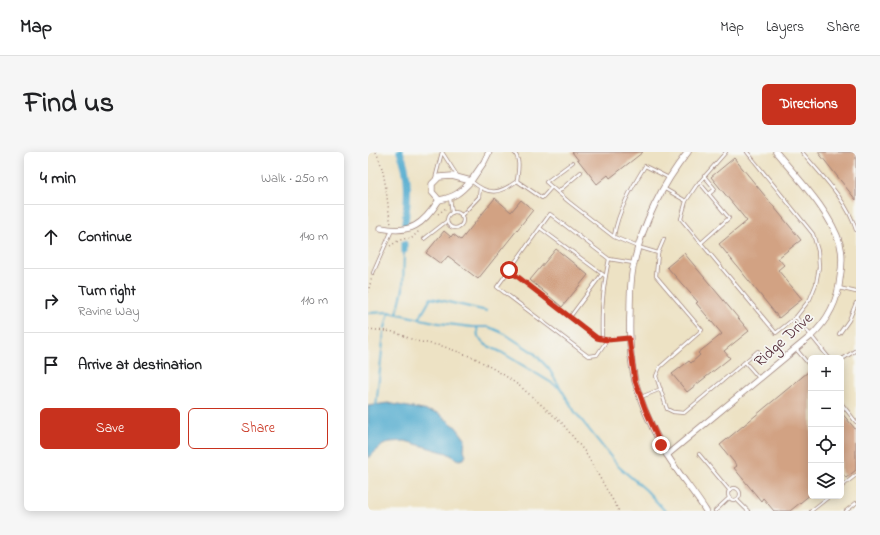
<!DOCTYPE html>
<meta charset="utf-8">
<style>
:root{--surface:#fff;--page:#f6f6f6;--text:#202124;--muted:#757577;--line:#e0e0e0;--accent:#c8321e}
body{margin:0;font-family:"Indie Flower",sans-serif;background:var(--page);color:var(--text)}
.controls{position:absolute;right:12px;bottom:12px;display:grid;overflow:hidden;border-radius:6px;box-shadow:0 2px 10px #0003}
.controls button{width:36px;height:36px;display:grid;place-items:center;padding:0;border:0;border-bottom:1px solid var(--line);background:var(--surface);color:var(--text);font:20px sans-serif}
.stop{position:absolute;width:12px;height:12px;margin:-9px;border:3px solid #c8321e;border-radius:50%;background:#fff}
.stop.end{background:#c8321e;border-color:#fff;box-shadow:0 1px 4px #0008}
.list{margin:0;padding:0;list-style:none}
h2{display:flex;justify-content:space-between;align-items:center;height:52px;margin:0;padding:0 16px;font-size:17px}
h2 small{font-size:13px;font-weight:400;color:var(--muted)}
.list li{display:grid;grid-template-columns:26px 1fr auto;gap:12px;align-items:center;box-sizing:border-box;height:64px;padding:0 16px;border-top:1px solid var(--line)}
.list b{display:block;font-size:15px;white-space:nowrap}
.list p{margin:0;font-size:13px;white-space:nowrap;color:var(--muted)}
.list em{font-size:13px;font-style:normal;color:var(--muted)}
.actions{display:flex;gap:8px;padding:12px 16px}
.actions a{flex:1;padding:9px 0;border:1px solid var(--accent);border-radius:6px;text-align:center;font-size:14px;color:var(--accent)}
.actions .main{background:var(--accent);color:#fff}
.icon{flex:none;width:22px;height:22px;fill:none;stroke:currentColor;stroke-width:2;stroke-linecap:round;stroke-linejoin:round}
.map{position:relative;flex:none;width:488px;height:359px;overflow:hidden;border-radius:6px}
header{display:flex;align-items:center;gap:24px;box-sizing:border-box;height:56px;padding:0 20px;background:var(--surface);border-bottom:1px solid var(--line)}
header strong{font-size:19px}
nav{display:flex;gap:22px;margin-inline-start:auto;font-size:14px}
.intro{display:flex;align-items:center;justify-content:space-between;box-sizing:border-box;height:96px;padding:0 24px}
h1{margin:0;font-size:28px}
.button{padding:10px 18px;border-radius:6px;background:var(--accent);color:#fff;font-size:14px;font-weight:700}
main{display:flex;gap:24px;padding:0 24px}
aside{flex:1;background:var(--surface);border-radius:6px;box-shadow:0 2px 10px #0003}
.map>svg:first-child{display:block}
.water{fill:#52accf;stroke:#4e667d}
.lines{fill:none;stroke-linecap:round;stroke-linejoin:round}
.stream{stroke:#52accf;stroke-width:2}
.canal{stroke:#52accf;stroke-width:7}
.building{fill:#d2a283}
.service-casing{stroke:#9c8078;stroke-width:4}
.minor-casing{stroke:#9c8078;stroke-width:7}
.path{stroke:#9c8078;stroke-width:1.5;stroke-dasharray:1 3;stroke-linecap:butt}
.service{stroke:#fff;stroke-width:2.5}
.minor{stroke:#fff;stroke-width:5.5}
.route{stroke:#c8321e;stroke-width:5}
.labels{text-anchor:middle;dominant-baseline:central;stroke-width:3.5;stroke-linejoin:round;paint-order:stroke}
.street-label{font-size:16px;fill:#4a1f2b;stroke:#f6f6f2}
</style>
<header>
<strong>Map</strong>
<nav><a>Map</a><a>Layers</a><a>Share</a></nav>
</header>
<div class="intro"><h1>Find us</h1><a class="button">Directions</a></div>
<main>
<aside>
<h2>4 min<small>Walk · 250 m</small></h2>
<ul class="list">
<li><svg class="icon" aria-label="ahead" viewBox="0 0 24 24"><path d="M12 20V5M6 11l6-6 6 6"/></svg><div><b>Continue</b></div><em>140 m</em></li>
<li><svg class="icon" aria-label="right" viewBox="0 0 24 24"><path d="M7 20v-9h11M14 6l5 5-5 5"/></svg><div><b>Turn right</b><p>Ravine Way</p></div><em>110 m</em></li>
<li><svg class="icon" aria-label="arrive" viewBox="0 0 24 24"><path d="M6 21V4h12l-3 4 3 4H6"/></svg><div><b>Arrive at destination</b></div></li>
</ul>
<div class="actions"><a class="main">Save</a><a>Share</a></div>
</aside>
<div class="map">
<svg width="488" height="359" viewBox="0 0 488 359">
<rect width="100%" height="100%" fill="#f6f6f2"/>
<filter id="ink" filterUnits="userSpaceOnUse"><feTurbulence type="fractalNoise" baseFrequency=".025" numOctaves="2"/><feDisplacementMap in="SourceGraphic" scale="8" xChannelSelector="R" yChannelSelector="G"/><feConvolveMatrix kernelMatrix="1 2 1 2 8 2 1 2 1" color-interpolation-filters="sRGB"/></filter>
<filter id="wash" filterUnits="userSpaceOnUse"><feTurbulence type="fractalNoise" baseFrequency=".012" numOctaves="4" result="noise"/><feDisplacementMap in="SourceGraphic" scale="16" xChannelSelector="R" yChannelSelector="G"/><feGaussianBlur stdDeviation="0.9" result="paint"/><feColorMatrix in="noise" values="0 0 0 0 0 0 0 0 0 0 0 0 0 0 0 0 0 1.4 0 .05"/><feComposite in="paint" operator="in"/></filter>
<g filter="url(#wash)">
<rect width="100%" height="100%" fill="#ede2c4"/>
<path class="water" d="M20,251l50,10 18,14 9,12 -1,11 2,5 -2,4 -5,1 -12,-7 -42,-12 -15,1 -7,3 -15,13v-52z"/>
<g class="lines">
<g class="stream">
<path d="M0,161l21,-1 50,11 33,4h17l16,7 29,19 15,16 26,43 44,55 27,23 19,21"/>
<path d="M29,161l6,-24 1,-39"/>
<path d="M51,167l12,-21 56,13"/>
<path d="M109,175l1,10 8,8 15,7 59,36"/>
<path d="M17,176l4,-16"/>
<path d="M8,255l8,-75"/>
</g>
<g class="canal">
<path d="M32,0c10,22 8,47 5,71"/>
<path d="M36,98v-6"/>
</g>
</g>
<g id="blocks">
<g class="building">
<path d="M204,0h71l-33,26 -2,-3 -11,9z"/>
<path d="M450,0h38v48z"/>
<path d="M366,6l67,82 -23,18 6,7 -6,5 24,29 -23,19 -60,-74 28,-23 -36,-44z"/>
<path d="M127,46l16,14 10,-12 12,10 -55,69 -30,-23 -7,8 -15,-11 18,-22 7,6 2,-3 8,6z"/>
<path d="M188,97l32,26 -26,32 -32,-27z"/>
<path d="M316,101l65,78 -25,20 6,7 -43,34 -15,-18 17,-13 2,2 9,-8 -2,-2 24,-19 -26,-31 2,-1 -31,-35z"/>
<path d="M440,220l3,4v118l-21,17h-16l-11,-13 -2,3 -27,-33 3,-2 -17,-21z"/>
<path d="M473,260l15,18v40l-10,8 -5,-6z"/>
</g>
</g>
</g>
<g filter="url(#ink)">
<use href="#blocks" fill-opacity="0" stroke="#9c8078" stroke-width="1"/>
<g class="lines">
<g class="service-casing">
<g id="service">
<path d="M74,0l16,25"/>
<path d="M379,0l66,82 5,17 1,16 -3,17 -6,15 -14,18"/>
<path d="M434,0c20,24 45,48 54,78"/>
<path d="M205,10l-27,20 23,20 45,35 24,10 20,6 6,-14"/>
<path d="M336,24l11,13 -6,5"/>
<path d="M67,27l7,-27"/>
<path d="M103,29c18,15 28,13 46,0 1,-10 4,-21 -3,-29"/>
<path d="M149,29l25,17 10,-11"/>
<path d="M331,30l30,36 -28,25"/>
<path d="M297,37l21,12 -5,18 95,114 20,-16 33,41"/>
<path d="M190,40l23,-20"/>
<path d="M82,46l2,15"/>
<path d="M318,49l10,-15 30,-34"/>
<circle cx="87" cy="68" r="8"/>
<path d="M93,64l18,-19 1,-9"/>
<path d="M172,76l65,48"/>
<path d="M246,84c4,-25 18,-49 31,-70l24,12"/>
<path d="M56,87l23,-18"/>
<path d="M290,101l-2,23 46,54 -42,37 -4,9 11,33 6,3 11,1 74,-62"/>
<path d="M141,118l88,68 10,2 22,-2"/>
<path d="M5,121l19,-43"/>
<path d="M471,136l17,4"/>
<path d="M202,165l32,-43"/>
<path d="M471,182l10,-14 7,-17"/>
<path d="M234,187c-1,-30 1,-51 7,-80l24,4"/>
<path d="M239,188l-10,15 -9,1 -91,-69 53,-73 59,45"/>
<path d="M428,197l15,18"/>
<path d="M473,208l15,-10"/>
<path d="M377,210l14,16"/>
<path d="M273,245l20,-8"/>
<path d="M473,251l15,19"/>
<path d="M331,302l31,37"/>
<path d="M473,335l15,-12"/>
<circle cx="366" cy="342" r="6"/>
<path d="M369,348l11,11"/>
<path d="M347,359l14,-13"/>
<path d="M443,359l19,-15"/>
<path d="M478,359l10,-8"/>
</g>
</g>
<g class="minor-casing">
<g id="minor">
<path d="M320,0c-25,31 -46,73 -54,111 -4,16 -4,33 -4,49 -1,23 0,47 5,69 6,22 16,45 27,65 12,23 30,43 44,65"/>
<path d="M103,29c-11,12 -16,16 -32,19l-7,-8v-8l7,-7 13,-1 19,5 13,-19 5,-10"/>
<path d="M13,76c30,6 42,-3 58,-28"/>
<path d="M299,303l144,-119c17,-16 27,-35 29,-58 2,-11 3,-23 0,-34 -10,-33 -42,-65 -64,-92"/>
</g>
</g>
<g class="path">
<path d="M8,0c11,23 10,48 15,72"/>
<path d="M70,62l8,-6"/>
<path d="M22,94c6,-4 13,-9 21,-7l8,-8"/>
<path d="M0,140l4,-15"/>
<path d="M0,177l26,3 22,9 26,5 33,12 29,17 17,12 41,36 23,29 34,59"/>
</g>
<use href="#service" class="service"/>
<use href="#minor" class="minor"/>
</g>
</g>
<g class="lines" filter="url(#ink)">
<path class="route" d="M141,118l88,68 10,2 22,-2 6,43 10,28 16,36"/>
</g>
<g class="labels">
<g class="street-label">
<text transform="translate(416 188) rotate(-42)">Ridge Drive</text>
</g>
</g>
</svg>
<div class="controls">
<button>+</button>
<button>−</button>
<button><svg class="icon" aria-label="locate" viewBox="0 0 24 24"><circle cx="12" cy="12" r="6"/><path d="M12 2v4M12 18v4M2 12h4M18 12h4"/></svg></button>
<button><svg class="icon" aria-label="layers" viewBox="0 0 24 24"><path d="M12 4l9 5-9 5-9-5zM3 14l9 5 9-5"/></svg></button>
</div>
<div class="stop" style="left:141px;top:118px"></div>
<div class="stop end" style="left:293px;top:293px"></div>
</div>
</main>
